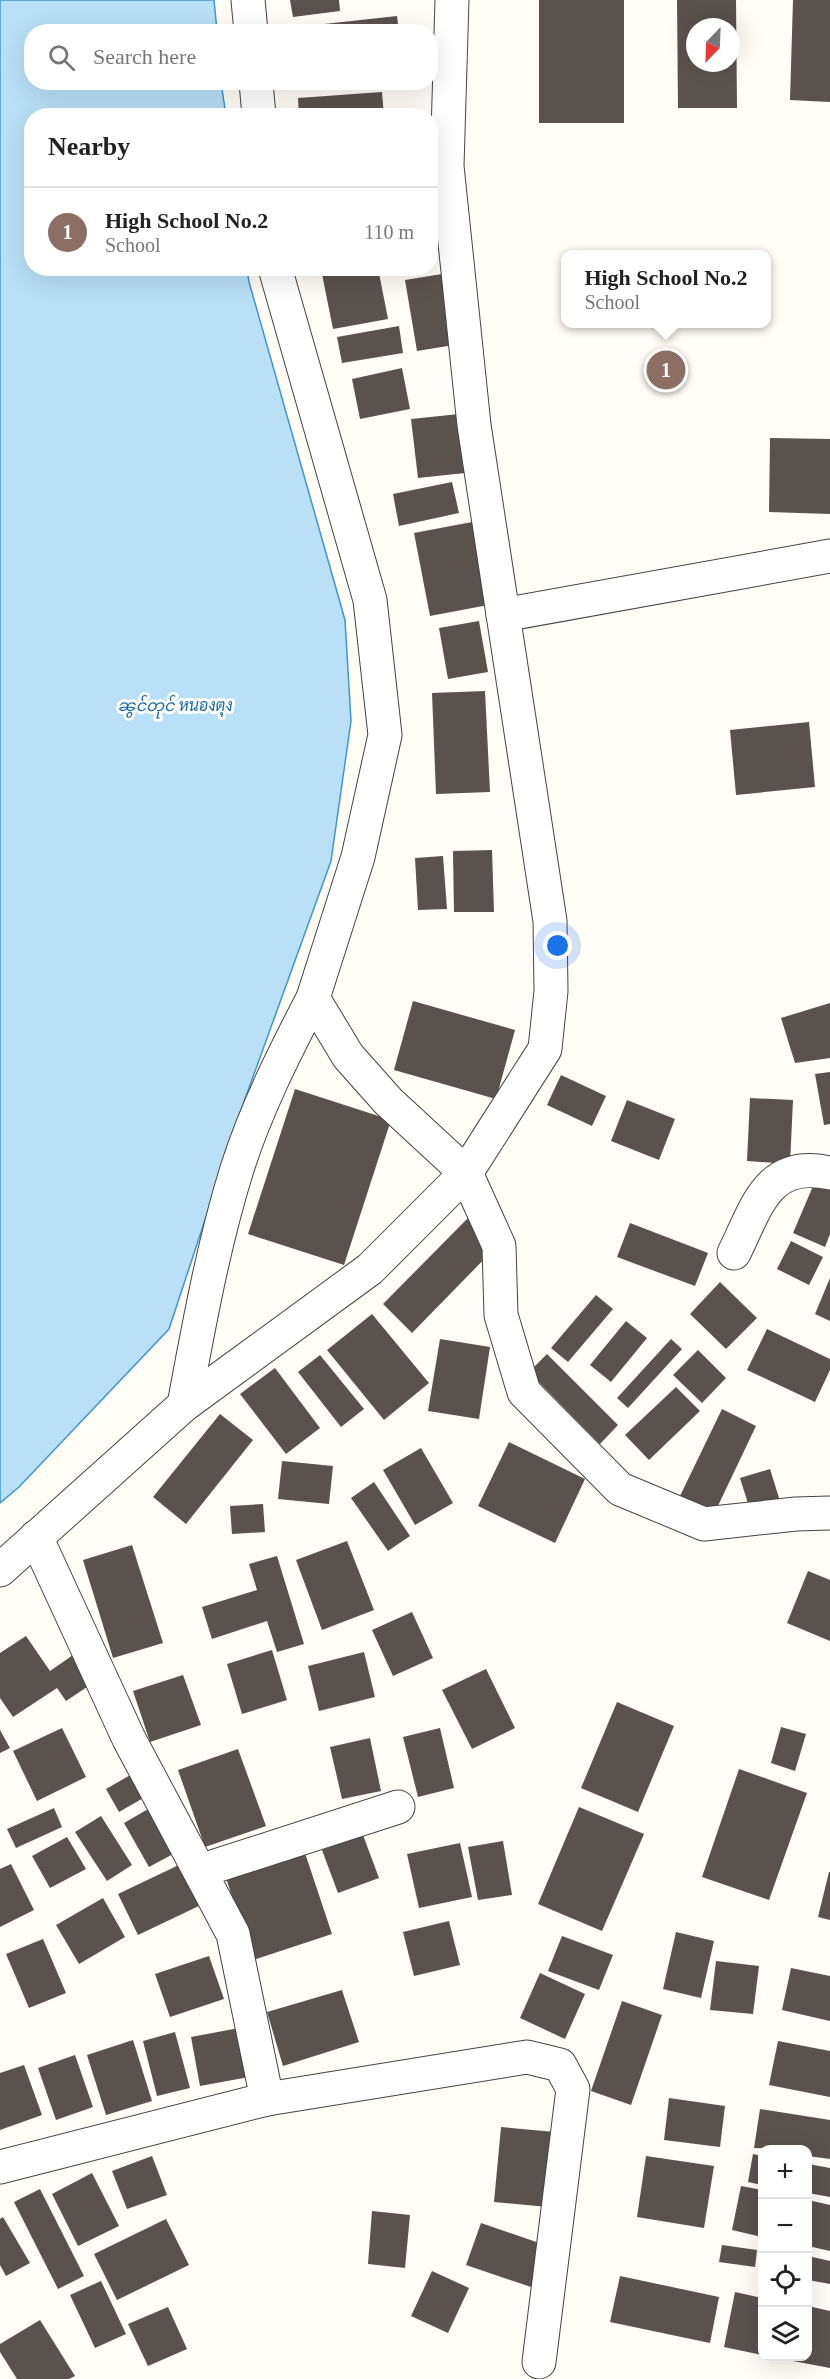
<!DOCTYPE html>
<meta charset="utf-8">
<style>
:root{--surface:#fff;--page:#f6f6f6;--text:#222;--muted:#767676;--line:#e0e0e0;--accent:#c4262e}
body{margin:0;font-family:"Times New Roman","Noto Sans Myanmar",Sarabun,serif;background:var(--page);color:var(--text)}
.controls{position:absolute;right:18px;bottom:18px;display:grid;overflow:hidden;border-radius:12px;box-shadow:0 6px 24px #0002}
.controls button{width:54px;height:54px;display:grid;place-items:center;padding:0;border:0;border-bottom:2px solid var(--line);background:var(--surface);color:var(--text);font:30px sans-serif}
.compass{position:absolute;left:686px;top:18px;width:54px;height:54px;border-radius:50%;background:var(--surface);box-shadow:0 6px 24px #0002;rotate:203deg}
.you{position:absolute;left:558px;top:946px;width:21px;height:21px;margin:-15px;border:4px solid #fff;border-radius:50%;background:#1a73e8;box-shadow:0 0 0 9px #1a73e833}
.badge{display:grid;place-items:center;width:39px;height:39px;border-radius:50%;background:var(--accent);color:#fff;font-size:20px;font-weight:700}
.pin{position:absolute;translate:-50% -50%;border:3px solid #fff;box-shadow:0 2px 6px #0006}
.popup{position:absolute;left:561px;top:250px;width:210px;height:78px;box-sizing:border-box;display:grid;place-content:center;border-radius:12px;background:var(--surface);filter:drop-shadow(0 2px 4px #0005);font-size:20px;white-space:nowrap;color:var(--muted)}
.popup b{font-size:22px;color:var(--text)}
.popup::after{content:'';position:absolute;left:50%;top:100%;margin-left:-12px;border:12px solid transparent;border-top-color:var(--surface)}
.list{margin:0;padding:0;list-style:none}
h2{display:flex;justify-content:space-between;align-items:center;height:78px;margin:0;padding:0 24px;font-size:26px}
h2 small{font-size:20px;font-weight:400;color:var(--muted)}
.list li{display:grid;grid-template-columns:39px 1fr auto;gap:18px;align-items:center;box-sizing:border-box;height:90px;padding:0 24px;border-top:2px solid var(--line)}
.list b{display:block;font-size:22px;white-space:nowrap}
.list p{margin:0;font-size:20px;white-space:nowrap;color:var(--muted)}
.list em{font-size:20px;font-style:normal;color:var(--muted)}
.icon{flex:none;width:33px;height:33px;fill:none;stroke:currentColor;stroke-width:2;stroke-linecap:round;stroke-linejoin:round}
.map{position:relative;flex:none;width:830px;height:2379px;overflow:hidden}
.search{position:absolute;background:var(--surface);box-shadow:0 6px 24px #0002;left:24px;top:24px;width:414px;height:66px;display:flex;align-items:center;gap:15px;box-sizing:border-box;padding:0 21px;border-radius:24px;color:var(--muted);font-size:22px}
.panel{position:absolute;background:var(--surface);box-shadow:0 6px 24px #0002;left:24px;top:108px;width:414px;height:168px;border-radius:24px}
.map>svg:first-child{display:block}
.water{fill:#b9e0f7;stroke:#3f96cf;stroke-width:1.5}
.building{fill:#5a524d;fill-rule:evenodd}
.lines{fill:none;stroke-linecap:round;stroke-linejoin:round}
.minor-casing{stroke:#444;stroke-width:35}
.minor{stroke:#fff;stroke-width:33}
.labels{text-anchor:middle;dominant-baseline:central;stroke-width:6;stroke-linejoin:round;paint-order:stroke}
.water-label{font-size:16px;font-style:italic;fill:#1768a6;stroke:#fff}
</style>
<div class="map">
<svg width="830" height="2379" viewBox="0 0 830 2379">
<rect width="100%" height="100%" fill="#fffdf5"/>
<path class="water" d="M0,0h214l3,31 -185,1v50l189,1 5,32 -194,1v152l215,1 2,13 96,338 6,101 -20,140 -86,238 -76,230 -150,158 -19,16z"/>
<g class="building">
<path d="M290,0h49l1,11 -47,6z"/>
<rect x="539" y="0" width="85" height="123"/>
<path d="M677,0h59l1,108h-59zM695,27h36v36h-36z"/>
<path d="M793,0h37v102l-40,-2z"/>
<path d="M397,16l2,16h-101l-1,-5z"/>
<path d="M382,92l2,24h-85l-1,-18z"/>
<path d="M350,268h28l10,51 -55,10 -11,-55z"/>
<path d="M442,274l12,71 -37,6 -12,-71z"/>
<path d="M399,326l4,27 -61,10 -5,-26z"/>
<path d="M402,368l8,41 -50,10 -8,-40z"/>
<path d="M459,414l6,59 -47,5 -7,-59z"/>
<path d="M770,438l60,1v75l-61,-2z"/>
<path d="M452,482l7,31 -60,13 -6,-32z"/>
<path d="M472,522l16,83 -58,11 -16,-83z"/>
<path d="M479,621l9,51 -40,7 -9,-51z"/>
<path d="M485,691l5,101 -54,2 -4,-101z"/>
<path d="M809,722l6,65 -79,8 -6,-65z"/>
<path d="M492,850l2,62h-40l-1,-61z"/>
<path d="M443,856l4,53 -29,1 -3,-52z"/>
<path d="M413,1001l102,29 -19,69 -102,-29z"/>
<path d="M830,1003v55l-35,5 -14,-45z"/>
<path d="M830,1072v52l-6,1 -9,-51z"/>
<path d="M561,1075l45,21 -14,30 -45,-21z"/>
<path d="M295,1089l96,31 -47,145 -96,-31z"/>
<path d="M750,1098l43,2 -3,64 -43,-3z"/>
<path d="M627,1100l48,19 -16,41 -48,-19z"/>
<path d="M816,1179l14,7v48l-5,13 -32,-14z"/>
<path d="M468,1218l29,28 -85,87 -29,-29z"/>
<path d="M630,1223l78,30 -13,33 -78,-29z"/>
<path d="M791,1241l32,16 -14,28 -32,-16z"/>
<path d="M830,1278v43l-15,-7z"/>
<path d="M720,1282l37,36 -31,31 -36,-35z"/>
<path d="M596,1295l17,14 -45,53 -17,-14z"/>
<path d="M372,1314l57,69 -45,37 -57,-70z"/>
<path d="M626,1321l21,17 -36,44 -21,-17z"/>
<path d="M767,1329l63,30v11l-15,32 -68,-32z"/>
<path d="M440,1339l50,8 -11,72 -51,-8z"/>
<path d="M671,1339l11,10 -54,59 -11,-10z"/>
<path d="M698,1350l28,28 -24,25 -29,-28z"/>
<path d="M547,1354l71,71 -18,19 -71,-72z"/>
<path d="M320,1355l44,54 -23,18 -43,-55z"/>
<path d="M275,1368l45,60 -34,26 -46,-60z"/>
<path d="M676,1387l24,24 -51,49 -24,-25z"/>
<path d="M722,1409l34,17 -41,86 -35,-16z"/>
<path d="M220,1414l33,26 -67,84 -33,-27z"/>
<path d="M509,1442l76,37 -30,64 -77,-37z"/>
<path d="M421,1448l32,55 -38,22 -32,-55z"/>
<path d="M282,1461l51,5 -4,38 -51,-5z"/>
<path d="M770,1469l10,32 -30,9 -10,-32z"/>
<path d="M374,1482l36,54 -22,15 -37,-53z"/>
<path d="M263,1504l2,28 -33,2 -2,-28z"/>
<path d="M347,1541l27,69 -52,20 -26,-70z"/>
<path d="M132,1545l31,98 -50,15 -30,-98z"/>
<path d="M277,1556l27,88 -27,8 -10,-31 -55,18 -10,-32 55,-17 -8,-26z"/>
<path d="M808,1571l22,9v61l-43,-18z"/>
<path d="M412,1612l21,46 -40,18 -21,-46z"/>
<path d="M26,1636l24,35 23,-16 20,28 -27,18 -9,-13 -44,29 -13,-19v-45z"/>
<path d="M272,1650l15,50 -45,14 -15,-50z"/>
<path d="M364,1652l11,45 -56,14 -11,-45z"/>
<path d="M486,1669l29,59 -43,21 -30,-59z"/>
<path d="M183,1675l18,50 -51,17 -17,-51z"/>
<path d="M617,1702l57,24 -36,86 -57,-24z"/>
<path d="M781,1727l25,7 -11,37 -24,-8z"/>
<path d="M62,1728l24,49 -49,24 -24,-50z"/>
<path d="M440,1728l14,60 -36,9 -15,-60z"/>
<path d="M0,1730l10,18 -10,5z"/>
<path d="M370,1738l11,53 -39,8 -12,-52z"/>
<path d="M238,1749l28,77 -61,21 -27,-77z"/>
<path d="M739,1769l68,24 -38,107 -67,-23z"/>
<path d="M132,1774l13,23 -26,15 -13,-23z"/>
<path d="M579,1807l65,27 -42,97 -64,-27z"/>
<path d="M54,1808l8,19 -46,21 -9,-19z"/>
<path d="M150,1808l25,45 -26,14 -25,-44z"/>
<path d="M101,1816l31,49 -25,16 -32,-49z"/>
<path d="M363,1835l16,43 -41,15 -16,-43z"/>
<path d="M67,1837l19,32 -36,19 -18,-32z"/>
<path d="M503,1841l9,54 -34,5 -10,-53z"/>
<path d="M460,1843l12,54 -53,11 -12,-54z"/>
<path d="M305,1853l27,81 -79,26 -27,-82z"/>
<path d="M183,1863l20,41 -65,31 -20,-41z"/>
<path d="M11,1864l23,46 -34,17v-58z"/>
<path d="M829,1872h1v48l-12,-3z"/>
<path d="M103,1898l22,39 -46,27 -23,-39z"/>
<path d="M449,1921l11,44 -46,11 -11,-44z"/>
<path d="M676,1932l38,9 -13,57 -38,-9z"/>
<path d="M562,1936l51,19 -14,35 -51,-19z"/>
<path d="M43,1939l23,54 -37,15 -23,-54z"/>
<path d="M209,1956l15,43 -54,18 -15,-43z"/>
<path d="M716,1961l43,5 -6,48 -43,-4z"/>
<path d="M791,1968l39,8v45l-48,-11z"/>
<path d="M540,1973l45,21 -20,45 -45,-21z"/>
<path d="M342,1990l17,52 -76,24 -16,-54z"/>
<path d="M622,2001l40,14 -31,90 -40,-14z"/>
<path d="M239,2028l10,49 -49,9 -9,-49z"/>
<path d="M175,2032l15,56 -33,8 -14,-55z"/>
<path d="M133,2040l19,61 -46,14 -19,-60z"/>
<path d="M778,2041l52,10v46l-61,-12z"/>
<path d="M75,2055l18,52 -37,13 -18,-52z"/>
<path d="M24,2065l18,50 -42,15v-57z"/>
<path d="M669,2098l56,8 -5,41 -56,-7z"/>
<path d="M760,2109l70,11v39l-22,-3v-6l-54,-2z"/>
<path d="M501,2127l54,5 -7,75 -54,-5z"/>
<path d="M753,2154l9,2v29l-14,-3z"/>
<path d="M152,2156l15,39 -40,14 -15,-38z"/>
<path d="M646,2156l68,10 -10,62 -67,-11z"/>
<path d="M808,2164l22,4v29l-22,-4z"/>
<path d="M92,2173l27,53 -41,20 -26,-52z"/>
<path d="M741,2186l21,4v47l-30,-7z"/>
<path d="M40,2189l44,87 -26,13 -44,-87z"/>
<path d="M808,2200l22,5v46l-22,-5z"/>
<path d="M372,2211l38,4 -5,53 -37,-4z"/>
<path d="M3,2217l27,46 -24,13 -6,-11v-46z"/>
<path d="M166,2219l23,46 -72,35 -23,-46z"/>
<path d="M481,2223l64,22 -14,42 -65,-22z"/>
<path d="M722,2245l35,5 -2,17 -36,-5z"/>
<path d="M808,2256l22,5v23l-22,-4z"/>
<path d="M432,2271l37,17 -21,45 -37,-17z"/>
<path d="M620,2276l99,21 -9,46 -100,-21z"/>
<path d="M101,2281l25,53 -31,14 -25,-53z"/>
<path d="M735,2292l27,6v57l-38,-8z"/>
<path d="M808,2306l22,5v57l-53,-10 31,-2z"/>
<path d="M168,2307l19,42 -39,17 -20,-42z"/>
<path d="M40,2320l35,56 -6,3h-52l-17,-27v-8z"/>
</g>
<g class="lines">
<g class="minor-casing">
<g id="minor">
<path d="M248,0l3,32"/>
<path d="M256,82l3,34"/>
<path d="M275,268l95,332 15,135 -27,122 -45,141 35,58 40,45 78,72 33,73 2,69 23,77 96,97 84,35 92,-10 34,-1"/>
<path d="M503,615l327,-59"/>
<path d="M734,1253c23,-46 33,-94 96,-80"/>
<path d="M184,1405c15,-80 29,-159 53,-236 19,-60 47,-115 76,-171"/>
<path d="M36,1537l93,202 104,195 34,165"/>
<path d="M0,1570l184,-165 186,-136 96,-96 79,-124 6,-58 -1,-70 -76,-496 -27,-259 5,-166"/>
<path d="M200,1871l198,-64"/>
<path d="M0,2167l267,-68 260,-42 33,8 13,24 -34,273"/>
</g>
</g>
<use href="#minor" class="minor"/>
</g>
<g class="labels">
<g class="water-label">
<text x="175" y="705">ၼွင်တုင် หนองตุง</text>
</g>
</g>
</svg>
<div class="controls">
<button>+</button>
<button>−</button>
<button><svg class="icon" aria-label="locate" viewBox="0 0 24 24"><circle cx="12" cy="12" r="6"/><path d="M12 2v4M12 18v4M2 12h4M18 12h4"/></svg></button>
<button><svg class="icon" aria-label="layers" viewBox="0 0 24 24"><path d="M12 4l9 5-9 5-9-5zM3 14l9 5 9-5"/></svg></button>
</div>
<svg class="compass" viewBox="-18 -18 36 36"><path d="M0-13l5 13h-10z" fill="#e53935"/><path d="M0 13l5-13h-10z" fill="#767676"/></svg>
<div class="you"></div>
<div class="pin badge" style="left:666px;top:370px;background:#8d6e63">1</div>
<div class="popup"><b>High School No.2</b>School</div>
<div class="search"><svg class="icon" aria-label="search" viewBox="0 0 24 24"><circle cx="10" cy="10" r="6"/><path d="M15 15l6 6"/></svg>Search here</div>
<section class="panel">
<h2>Nearby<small></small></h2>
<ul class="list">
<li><span class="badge" style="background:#8d6e63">1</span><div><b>High School No.2</b><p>School</p></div><em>110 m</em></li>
</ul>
</section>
</div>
